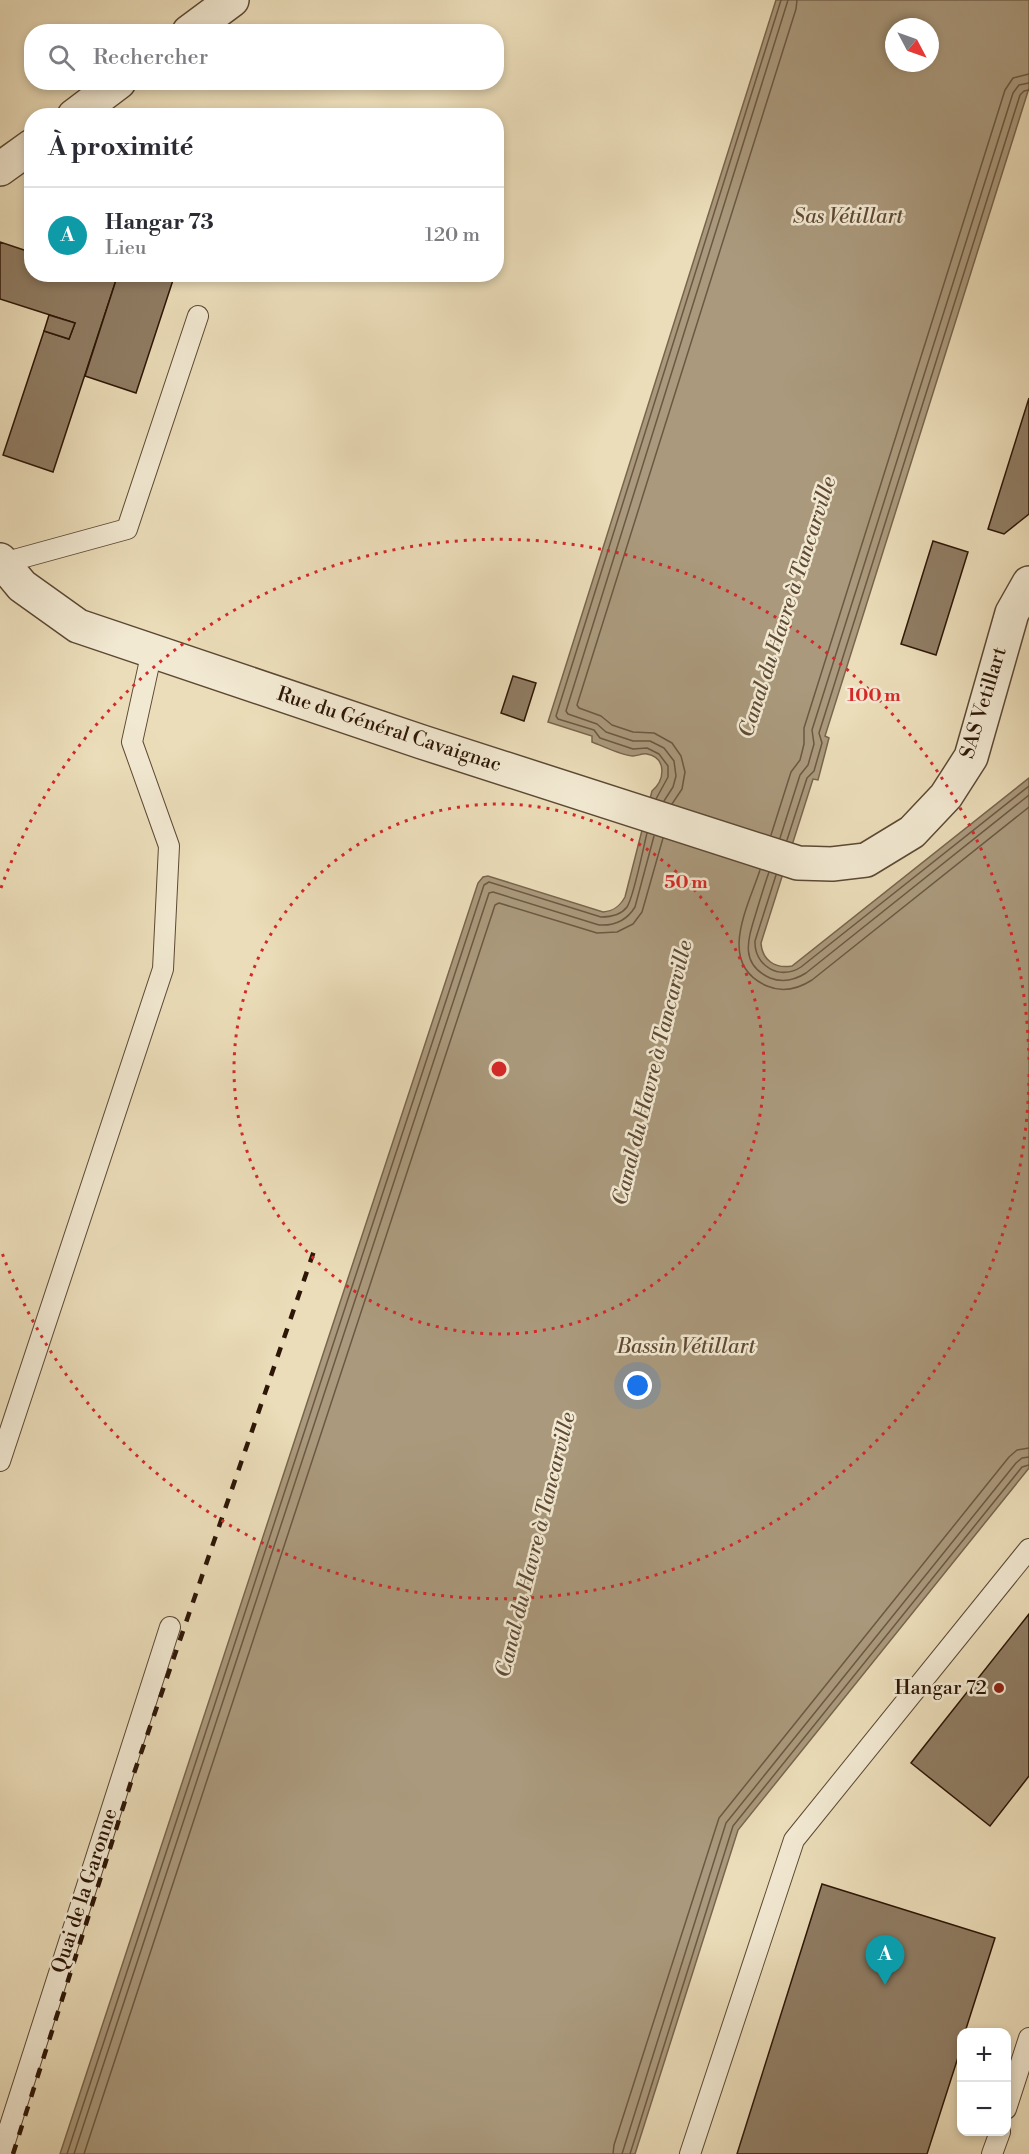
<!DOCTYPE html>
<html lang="fr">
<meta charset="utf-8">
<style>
:root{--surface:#fff;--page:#f2f2f3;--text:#2b2b33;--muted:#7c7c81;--line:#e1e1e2;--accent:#8f2418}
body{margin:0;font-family:"Libre Bodoni",serif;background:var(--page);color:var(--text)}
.controls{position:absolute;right:18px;bottom:18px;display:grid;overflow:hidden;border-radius:12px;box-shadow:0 3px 9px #0003}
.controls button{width:54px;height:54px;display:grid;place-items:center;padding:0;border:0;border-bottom:2px solid var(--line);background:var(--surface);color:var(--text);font:30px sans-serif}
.compass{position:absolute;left:885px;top:18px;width:54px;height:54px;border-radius:50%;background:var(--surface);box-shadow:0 3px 9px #0003;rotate:131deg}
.you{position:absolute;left:638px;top:1386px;width:21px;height:21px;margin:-15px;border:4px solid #fff;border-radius:50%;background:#1a73e8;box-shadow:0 0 0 9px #1a73e833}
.badge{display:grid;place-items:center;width:39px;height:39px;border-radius:50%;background:var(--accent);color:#fff;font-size:20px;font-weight:700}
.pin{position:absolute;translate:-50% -50px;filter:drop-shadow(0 2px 3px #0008)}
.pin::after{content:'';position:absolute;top:32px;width:21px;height:18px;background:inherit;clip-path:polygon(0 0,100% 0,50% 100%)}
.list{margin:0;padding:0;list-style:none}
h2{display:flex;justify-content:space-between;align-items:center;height:78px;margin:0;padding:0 24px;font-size:26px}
h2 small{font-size:20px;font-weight:400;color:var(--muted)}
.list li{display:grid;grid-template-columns:39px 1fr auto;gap:18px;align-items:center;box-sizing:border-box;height:96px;padding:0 24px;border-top:2px solid var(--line)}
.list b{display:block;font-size:22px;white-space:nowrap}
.list p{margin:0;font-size:20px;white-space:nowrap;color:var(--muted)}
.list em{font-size:20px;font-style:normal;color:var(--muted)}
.icon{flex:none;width:33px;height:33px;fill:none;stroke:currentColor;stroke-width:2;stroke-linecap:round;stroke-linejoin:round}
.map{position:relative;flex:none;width:1029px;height:2154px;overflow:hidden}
.search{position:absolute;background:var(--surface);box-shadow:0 3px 9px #0003;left:24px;top:24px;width:480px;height:66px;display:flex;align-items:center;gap:15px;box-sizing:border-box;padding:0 21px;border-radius:24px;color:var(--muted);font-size:22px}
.panel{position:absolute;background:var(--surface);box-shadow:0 3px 9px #0003;left:24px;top:108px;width:480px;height:174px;border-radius:24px}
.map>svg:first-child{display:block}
.water{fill:#aa997c;stroke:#78654d;stroke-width:1.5;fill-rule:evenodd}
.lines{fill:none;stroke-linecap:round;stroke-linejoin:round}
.shore{stroke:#6c5842;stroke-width:1.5}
.building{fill:#907d64;stroke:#2d1607;stroke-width:1.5}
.service-casing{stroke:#5c4834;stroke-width:22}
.minor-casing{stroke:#5c4834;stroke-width:36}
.tertiary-casing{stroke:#5c4834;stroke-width:36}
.service{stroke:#f2e9d2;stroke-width:20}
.minor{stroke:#f2e9d2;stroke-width:33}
.tertiary{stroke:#f2e9d2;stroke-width:33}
.rail{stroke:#2d1607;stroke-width:4.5;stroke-dasharray:10 10;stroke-linecap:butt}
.ring{fill:none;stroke:#d62828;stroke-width:3;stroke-dasharray:3 6}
.poi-dot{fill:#8f2418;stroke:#f2e9d2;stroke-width:2}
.labels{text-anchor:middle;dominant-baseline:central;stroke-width:5;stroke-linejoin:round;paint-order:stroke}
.street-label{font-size:20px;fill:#2d1607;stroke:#f2e9d2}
.poi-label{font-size:20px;fill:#2d1607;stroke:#f2e9d2;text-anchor:end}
.water-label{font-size:21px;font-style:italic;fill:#5f4a36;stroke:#f2e9d2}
.centre{fill:#d62828;stroke:#f2e9d2;stroke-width:3}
.ring-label{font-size:18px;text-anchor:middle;font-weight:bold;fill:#d62828;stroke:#f2e9d2;stroke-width:5;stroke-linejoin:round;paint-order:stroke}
</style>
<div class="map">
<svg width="1029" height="2154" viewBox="0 0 1029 2154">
<rect width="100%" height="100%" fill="#ebddb9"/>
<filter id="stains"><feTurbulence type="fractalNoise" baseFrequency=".00333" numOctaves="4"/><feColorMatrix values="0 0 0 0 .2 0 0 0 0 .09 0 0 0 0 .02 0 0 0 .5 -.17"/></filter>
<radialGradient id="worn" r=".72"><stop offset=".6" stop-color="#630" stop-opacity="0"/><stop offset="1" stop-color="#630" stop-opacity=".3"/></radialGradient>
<path class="water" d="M776,0h253v88l-204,648 4,2 -11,42 -5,-1 -52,164c1,17 14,26 31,23l237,-188v690l-291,362 -103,324h-575l418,-1271 5,-6 5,-1 115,36c11,-1 17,-6 22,-15l27,-106c13,-11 15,-33 -5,-37 -5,-1 -9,2 -14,2 -10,0 -30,-10 -41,-14v-6l-44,-14zM894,27h36v36h-36z"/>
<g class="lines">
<g class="shore">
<path d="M656,799l12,-22v-11l-9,-12 -12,-6 -14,1 -33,-11 -6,-8 -36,-11 -2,-3 225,-716"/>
<path d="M664,801l9,-14 3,-11 -2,-15 -10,-13 -14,-7h-17l-27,-9 -9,-8 -29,-10 -2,-3 222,-711"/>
<path d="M672,804l10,-15 3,-17 -4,-16 -9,-13 -18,-10 -21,-1 -21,-7 -11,-9 -22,-8 -2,-3 219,-696 1,-9"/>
<path d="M771,835l20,-63 9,-12 4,-16v-16l201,-638 8,-12 16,-4"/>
<path d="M780,838l20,-63 8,-10 6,-21 -2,-14 201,-637 6,-8 10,-2"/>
<path d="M787,840l20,-62 7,-7 8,-28 -3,-10 201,-638 4,-4 5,-1"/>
<path d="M760,870c-12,37 -44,94 7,116 16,7 31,3 45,-6l217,-173"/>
<path d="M769,872c-5,14 -9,28 -13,41 -8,26 -17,51 14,65 13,5 25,2 36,-5l223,-178"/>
<path d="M776,875l-21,66c-1,25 25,40 46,26l228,-181"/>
<path d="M67,2154l417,-1269 5,-3 112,35c10,0 20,-2 26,-10 7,-11 16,-58 20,-74"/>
<path d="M74,2154l415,-1261 4,-1 106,33c15,1 28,-5 36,-18l19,-71"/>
<path d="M84,2154l411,-1249 4,-2 98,30 20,-1 16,-8 9,-12 21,-74"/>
<path d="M613,2154l1,-9 105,-327 290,-361 8,-7 12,-2"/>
<path d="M622,2154l104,-331 290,-360 6,-5 7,-1"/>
<path d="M630,2154l103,-328 289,-359 7,-2"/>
</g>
</g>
<g class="building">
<path d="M0,242l30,10 2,-4v26h86l-65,198 -50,-17 41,-124 25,8 6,-16 -75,-24z"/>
<path d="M118,274h57l-39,119 -51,-17z"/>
<path d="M49,315l26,8 -6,16 -25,-8z"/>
<path d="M1029,398v116l-25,20 -16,-5z"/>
<path d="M933,541l35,11 -32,103 -35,-11z"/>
<path d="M513,676l23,7 -12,38 -23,-8z"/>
<path d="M1029,1614v162l-39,50 -79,-63z"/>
<path d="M822,1884l173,54 -30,94h-3v13l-35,109h-190z"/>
</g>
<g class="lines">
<g class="service-casing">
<g id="service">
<path d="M3,563l124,-34 71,-213"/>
<path d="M0,1461l163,-492 6,-123 -37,-104 20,-91"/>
<path d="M1006,2109l23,-71"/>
<path d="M1,2154l169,-527"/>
<path d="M690,2154l104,-314 235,-291"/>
<path d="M992,2154l8,-22"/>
</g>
</g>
<g class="minor-casing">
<path id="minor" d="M0,560l22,26 56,40 344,116 376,121 34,1 34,-4 46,-28 34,-36 25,-39 41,-144 17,-30"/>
</g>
<g class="tertiary-casing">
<g id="tertiary">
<path d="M189,32l43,-32"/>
<path d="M74,116l45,-34"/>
<path d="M0,169l32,-23"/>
</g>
</g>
<use href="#service" class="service"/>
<use href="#minor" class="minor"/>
<use href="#tertiary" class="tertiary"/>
<path class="rail" d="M13,2154l118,-372 184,-534"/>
</g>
<g class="ring">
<circle cx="499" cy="1069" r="265"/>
<path d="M1029 1074A530 530 0 0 1 1 1250M1 888A530 530 0 0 1 1029 1064"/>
</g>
<circle class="poi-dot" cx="999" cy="1688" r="6"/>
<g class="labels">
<g class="street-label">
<text transform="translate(984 703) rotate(-73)">SAS Vetillart</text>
<text transform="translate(389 730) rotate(18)">Rue du Général Cavaignac</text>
<text transform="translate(85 1891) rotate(-72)">Quai de la Garonne</text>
</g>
<g class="poi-label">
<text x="987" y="1688">Hangar 72</text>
</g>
<g class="water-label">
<text x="848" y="217">Sas Vétillart</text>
<text transform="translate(788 607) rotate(-72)">Canal du Havre à Tancarville</text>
<text transform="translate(653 1073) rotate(-76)">Canal du Havre à Tancarville</text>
<text x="686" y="1347">Bassin Vétillart</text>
<text transform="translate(536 1545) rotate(-76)">Canal du Havre à Tancarville</text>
</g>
</g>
<circle cx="499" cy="1069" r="9" class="centre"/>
<g class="ring-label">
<text x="874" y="701">100 m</text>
<text x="686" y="888">50 m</text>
</g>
<rect width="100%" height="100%" filter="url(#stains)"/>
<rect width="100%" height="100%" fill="url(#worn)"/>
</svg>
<div class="controls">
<button>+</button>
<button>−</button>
</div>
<svg class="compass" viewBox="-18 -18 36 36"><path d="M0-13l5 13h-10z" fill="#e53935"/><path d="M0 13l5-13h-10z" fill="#7c7c81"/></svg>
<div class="you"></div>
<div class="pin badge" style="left:885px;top:1985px;background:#0f9aa8">A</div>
<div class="search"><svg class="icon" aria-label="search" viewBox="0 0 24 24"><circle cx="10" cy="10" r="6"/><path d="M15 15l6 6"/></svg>Rechercher</div>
<section class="panel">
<h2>À proximité<small></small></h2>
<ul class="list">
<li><span class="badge" style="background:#0f9aa8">A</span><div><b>Hangar 73</b><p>Lieu</p></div><em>120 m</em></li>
</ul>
</section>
</div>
